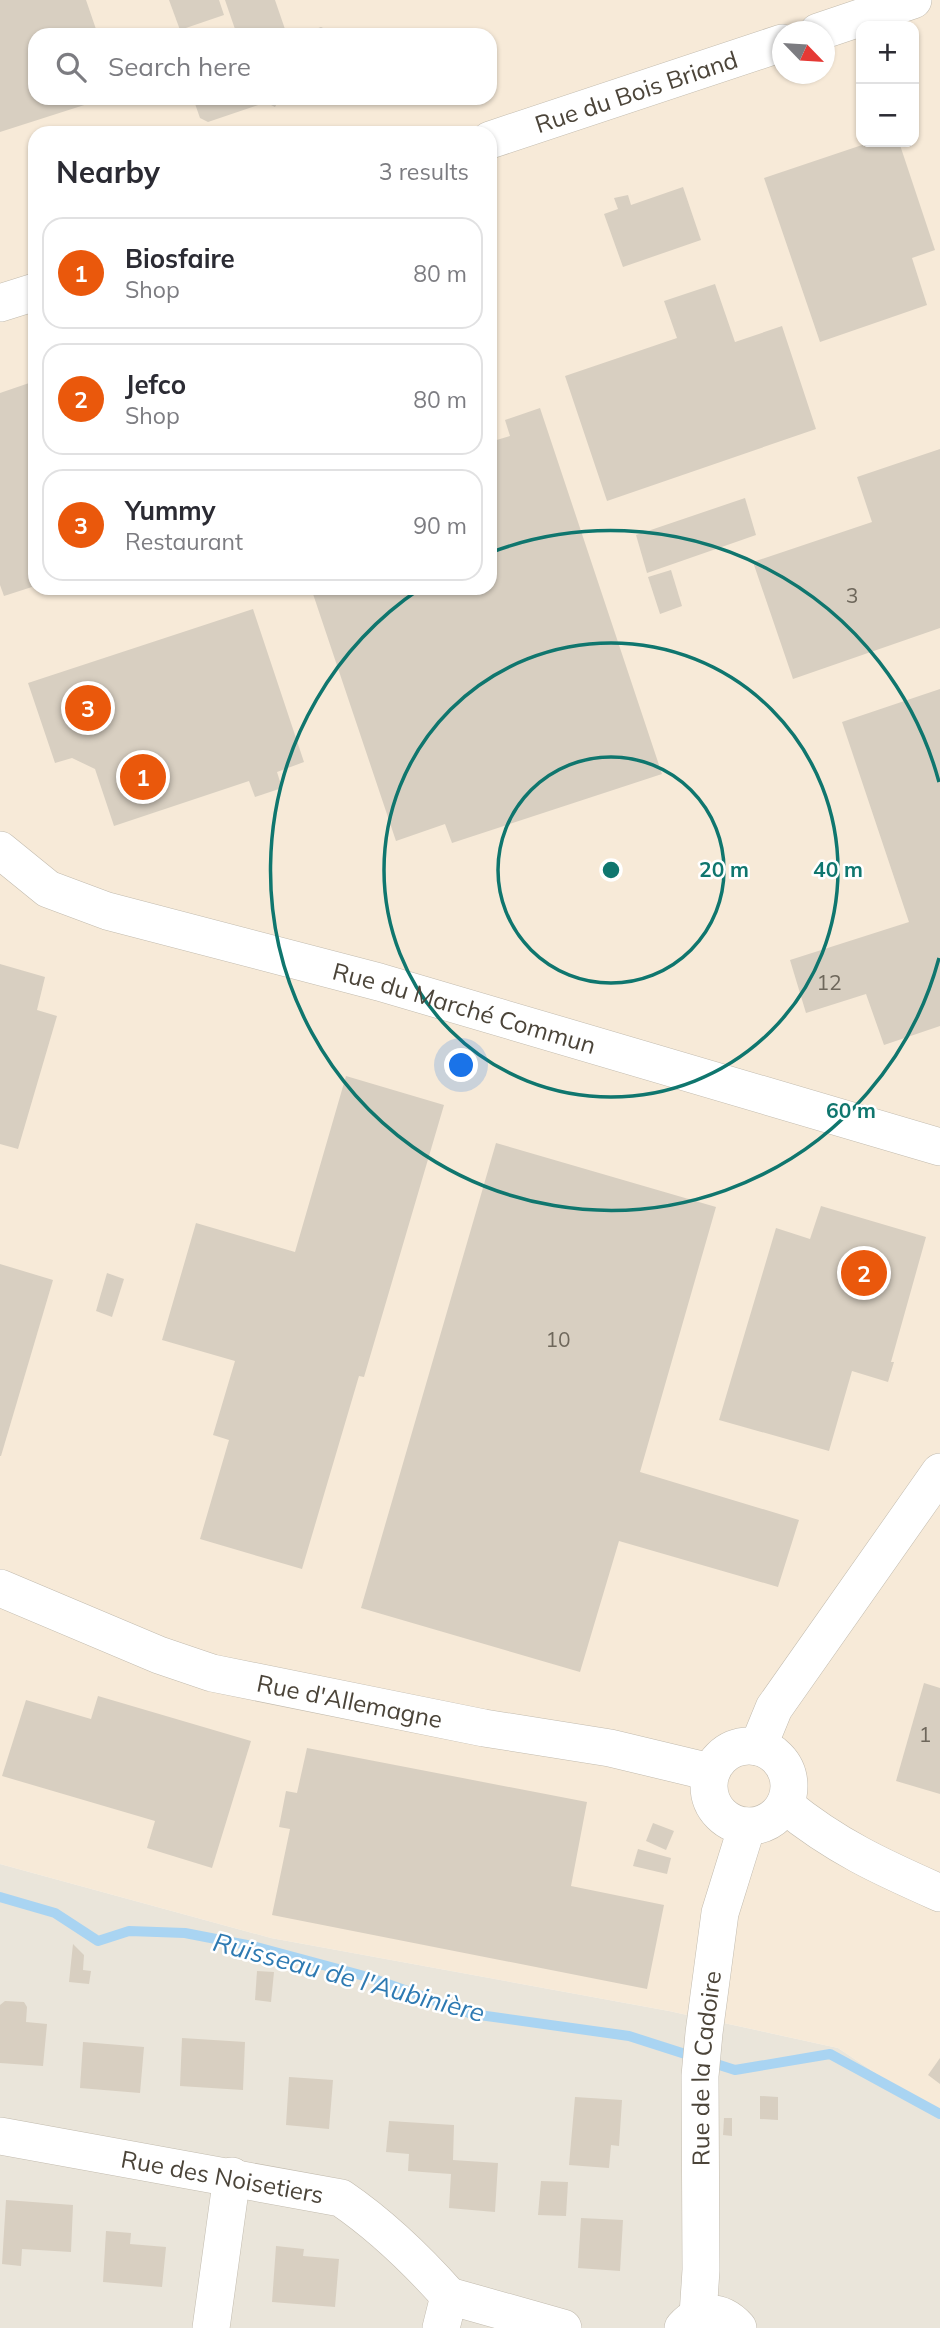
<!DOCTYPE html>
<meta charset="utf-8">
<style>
:root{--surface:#fff;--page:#f2f2f3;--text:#2b2b33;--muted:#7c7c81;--line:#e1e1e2;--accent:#ea580c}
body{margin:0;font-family:Mulish,sans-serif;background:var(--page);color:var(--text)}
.controls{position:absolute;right:21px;top:21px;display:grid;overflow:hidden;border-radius:14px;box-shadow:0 2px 5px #0004}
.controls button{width:63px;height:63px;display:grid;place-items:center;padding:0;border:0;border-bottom:2px solid var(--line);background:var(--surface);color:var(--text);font:35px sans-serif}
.compass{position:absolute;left:772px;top:21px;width:63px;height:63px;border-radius:50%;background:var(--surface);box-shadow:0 2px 5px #0004;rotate:115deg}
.you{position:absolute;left:462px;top:1066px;width:24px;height:24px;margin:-18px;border:5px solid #fff;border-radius:50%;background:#1a73e8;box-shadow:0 0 0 10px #1a73e833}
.badge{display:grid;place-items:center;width:46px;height:46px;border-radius:50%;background:var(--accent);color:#fff;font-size:23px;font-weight:700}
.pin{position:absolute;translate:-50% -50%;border:4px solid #fff;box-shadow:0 2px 7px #0006}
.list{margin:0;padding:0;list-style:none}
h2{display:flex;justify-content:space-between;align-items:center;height:91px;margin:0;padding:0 28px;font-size:30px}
h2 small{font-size:23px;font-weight:400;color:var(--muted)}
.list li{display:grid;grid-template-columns:46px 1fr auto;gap:21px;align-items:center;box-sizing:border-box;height:112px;margin:0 14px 14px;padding:0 14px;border:2px solid var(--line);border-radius:21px}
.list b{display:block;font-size:26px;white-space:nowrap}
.list p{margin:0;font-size:23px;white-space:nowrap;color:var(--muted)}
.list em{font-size:23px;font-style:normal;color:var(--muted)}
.icon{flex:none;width:38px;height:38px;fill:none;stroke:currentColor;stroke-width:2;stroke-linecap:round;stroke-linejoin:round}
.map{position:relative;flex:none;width:940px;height:2328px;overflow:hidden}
.search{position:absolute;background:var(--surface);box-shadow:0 2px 5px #0004;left:28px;top:28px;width:469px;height:77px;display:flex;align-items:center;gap:18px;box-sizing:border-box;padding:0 24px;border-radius:21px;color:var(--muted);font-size:26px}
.panel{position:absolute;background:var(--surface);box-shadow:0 2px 5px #0004;left:28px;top:126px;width:469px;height:469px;border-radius:21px}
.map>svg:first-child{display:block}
.residential{fill:#eae5da}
.commercial{fill:#f7ead8;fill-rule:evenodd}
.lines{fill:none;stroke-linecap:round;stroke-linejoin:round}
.stream{stroke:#a9d4f2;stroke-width:10}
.building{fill:#d8cfc1}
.minor-casing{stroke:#c2bbae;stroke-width:38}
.minor{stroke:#fff;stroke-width:37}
.ring{fill:none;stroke:#0f766e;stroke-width:3.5}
.labels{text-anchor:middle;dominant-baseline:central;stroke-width:5;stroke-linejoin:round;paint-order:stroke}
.number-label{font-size:21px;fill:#6e675b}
.street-label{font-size:24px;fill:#4b4439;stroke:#fff}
.water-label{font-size:26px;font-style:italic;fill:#2e7ab2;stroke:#fff}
.centre{fill:#0f766e;stroke:#fff;stroke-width:3.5}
.ring-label{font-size:21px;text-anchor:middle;font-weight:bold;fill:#0f766e;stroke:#fff;stroke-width:5;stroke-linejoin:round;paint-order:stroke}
</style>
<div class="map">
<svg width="940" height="2328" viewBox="0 0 940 2328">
<rect width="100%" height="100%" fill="#f6f3ec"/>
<path class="residential" d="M0,1864l271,74 398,73 169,37 102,68v212h-940z"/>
<path class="commercial" d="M0,0h940v2116l-102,-68 -169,-37 -398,-73 -271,-74zM861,26h53v116h-53zM782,32h42v42h-42zM35,35h455v63h-455zM35,133h455v455h-455z"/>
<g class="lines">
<path class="stream" d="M0,1897l55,16 43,28 31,-10 56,2 67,13 116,31 104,37 157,22 106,34 95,-16 110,60"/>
</g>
<g class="building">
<path d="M0,0h86l12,35h-63v63l68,1 -103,33z"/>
<path d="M169,0h50l5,15 -44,15z"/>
<path d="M225,0h50l12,35h-50z"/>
<path d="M321,27l8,4 1,4h-30z"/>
<path d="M193,98h87l-5,9 -12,-6 -2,3 -53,18 -8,-4z"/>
<path d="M871,142l2,5 17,-5h9l36,108 -23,8 15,47 -107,37 -56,-164z"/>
<path d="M683,187l18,53 -78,27 -19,-53 14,-5 -4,-11 14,-3 3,10z"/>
<path d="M715,284l20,58 47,-16 34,103 -209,72 -42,-125 112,-38 -13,-37z"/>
<path d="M35,381v205l-31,10 -4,-11v-192z"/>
<path d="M540,408l122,366 -210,69 -7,-19 -49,17 -85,-253h179v-146l20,-6 -5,-16z"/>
<path d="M940,449v179l-147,51 -40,-117 119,-40 -15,-45z"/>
<path d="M745,498l11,37 -109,38 -11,-38z"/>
<path d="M671,570l11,36 -22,8 -12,-37z"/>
<path d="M253,609l51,153 -27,10 5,16 -27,9 -6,-16 -135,45 -19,-57 -23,-11 -17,5 -27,-80z"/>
<path d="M940,689v337l-56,19 -18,-51 -60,19 -16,-53 119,-38 -67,-200z"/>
<path d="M0,964l45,13 -8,33 20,6 -39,133 -18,-5z"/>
<path d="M346,1076l98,29 -80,272 -5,-1 -57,193 -102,-30 29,-99 -16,-5 22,-74 -73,-21 34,-117 99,29z"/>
<path d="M496,1143l220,64 -76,265 159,48 -21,67 -159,-46 -39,131 -219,-64z"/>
<path d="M821,1206l105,31 -35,125h3l-6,20 -36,-11 -23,80 -110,-31 57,-192 34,11z"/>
<path d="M0,1264l53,16 -52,176h-1z"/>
<path d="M107,1273l17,6 -12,38 -16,-6z"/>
<path d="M924,1683l16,5v106l-44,-13z"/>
<path d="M98,1696l153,45 -39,127 -65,-20 8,-27 -153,-45 24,-76 65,19z"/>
<path d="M307,1748l280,54 -16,84 93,19 -17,84 -375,-74 18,-86 -11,-2 7,-36 11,2z"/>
<path d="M653,1823l21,8 -8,19 -20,-9z"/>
<path d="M638,1849l33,9 -4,16 -34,-8z"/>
<path d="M73,1944l11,11 -1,15 8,1 -2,13 -20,-2z"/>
<path d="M257,1971l17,1 -3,30 -16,-2z"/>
<path d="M5,2001l19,1 3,5 -1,15 21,2 -4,42 -43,-3v-58z"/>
<path d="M182,2038l63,4 -2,48 -63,-4z"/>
<path d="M83,2042l61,5 -4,46 -60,-5z"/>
<path d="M940,2058v26l-12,-9z"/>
<path d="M289,2077l44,3 -4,49 -43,-4z"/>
<path d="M760,2096l18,1v23l-18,-1z"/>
<path d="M575,2097l47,3 -3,46 -8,-1 -2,23 -40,-3z"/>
<path d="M724,2118h8v18l-9,-1z"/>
<path d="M389,2121l65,4 -1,35 45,3 -3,49 -46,-4 2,-34 -43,-3 1,-17 -23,-2z"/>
<path d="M541,2181l27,1 -2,34 -28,-1z"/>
<path d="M6,2200l67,5 -2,47 -49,-3 -1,17 -19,-2z"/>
<path d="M581,2218l42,2 -3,51 -42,-3z"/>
<path d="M106,2231l25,2 -1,11 36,3 -4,40 -59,-5z"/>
<path d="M276,2246l28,3 -1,7 36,3 -4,48 -63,-5z"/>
</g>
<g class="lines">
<g class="minor-casing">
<g id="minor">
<path d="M818,32l95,-32"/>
<path id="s1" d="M490,140l292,-97"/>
<path d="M0,303l35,-11"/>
<path id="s2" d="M0,850l48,39 59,22 272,71 561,165"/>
<path id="s3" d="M0,1588l159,67 53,18 272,55 126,20 100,24"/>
<circle cx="749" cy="1786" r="40"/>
<path d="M758,1747l16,-39 166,-236"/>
<path d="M785,1805c50,41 96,62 155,88"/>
<path id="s4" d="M0,2136l341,62c41,28 75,61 108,98"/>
<path id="s5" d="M698,2315l3,-45 -1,-194 4,-43 16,-120 27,-87"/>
<path d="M211,2328l21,-152"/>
<path d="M441,2328l8,-32 114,32"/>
<path d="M683,2328c17,-19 38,-19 55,0"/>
</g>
</g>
<use href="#minor" class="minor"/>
</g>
<g class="ring">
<circle cx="611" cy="870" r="113"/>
<circle cx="611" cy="870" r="227"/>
<path d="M939 958A340 340 0 1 1 421 588M492 552A340 340 0 0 1 939 782"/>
</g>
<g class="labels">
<g class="number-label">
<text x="852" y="595">3</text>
<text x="829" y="982">12</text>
<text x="558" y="1339">10</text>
<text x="925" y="1734">1</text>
</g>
<g class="street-label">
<text stroke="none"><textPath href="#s1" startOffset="154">Rue du Bois Briand</textPath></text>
<text stroke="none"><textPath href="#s2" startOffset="495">Rue du Marché Commun</textPath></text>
<text stroke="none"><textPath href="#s3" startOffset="369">Rue d'Allemagne</textPath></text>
<text stroke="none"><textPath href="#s5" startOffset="247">Rue de la Cadoire</textPath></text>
<text stroke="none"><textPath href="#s4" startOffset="226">Rue des Noisetiers</textPath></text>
</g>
<g class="water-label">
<text transform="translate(349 1977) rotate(15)">Ruisseau de l'Aubinière</text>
</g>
</g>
<circle cx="611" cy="870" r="10" class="centre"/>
<g class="ring-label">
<text x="724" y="877">20 m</text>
<text x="838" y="877">40 m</text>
<text x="851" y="1118">60 m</text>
</g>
</svg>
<div class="controls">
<button>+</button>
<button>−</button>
</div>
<svg class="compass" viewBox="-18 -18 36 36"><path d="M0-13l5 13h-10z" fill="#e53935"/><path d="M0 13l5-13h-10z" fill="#7c7c81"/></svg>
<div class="you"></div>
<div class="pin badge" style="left:143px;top:777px">1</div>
<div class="pin badge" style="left:864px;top:1273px">2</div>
<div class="pin badge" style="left:88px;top:708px">3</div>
<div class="search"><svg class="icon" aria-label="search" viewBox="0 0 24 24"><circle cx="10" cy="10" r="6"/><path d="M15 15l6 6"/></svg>Search here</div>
<section class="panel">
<h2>Nearby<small>3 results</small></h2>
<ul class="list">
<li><span class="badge">1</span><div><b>Biosfaire</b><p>Shop</p></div><em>80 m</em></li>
<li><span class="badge">2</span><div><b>Jefco</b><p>Shop</p></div><em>80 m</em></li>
<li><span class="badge">3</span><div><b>Yummy</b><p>Restaurant</p></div><em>90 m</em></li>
</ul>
</section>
</div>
